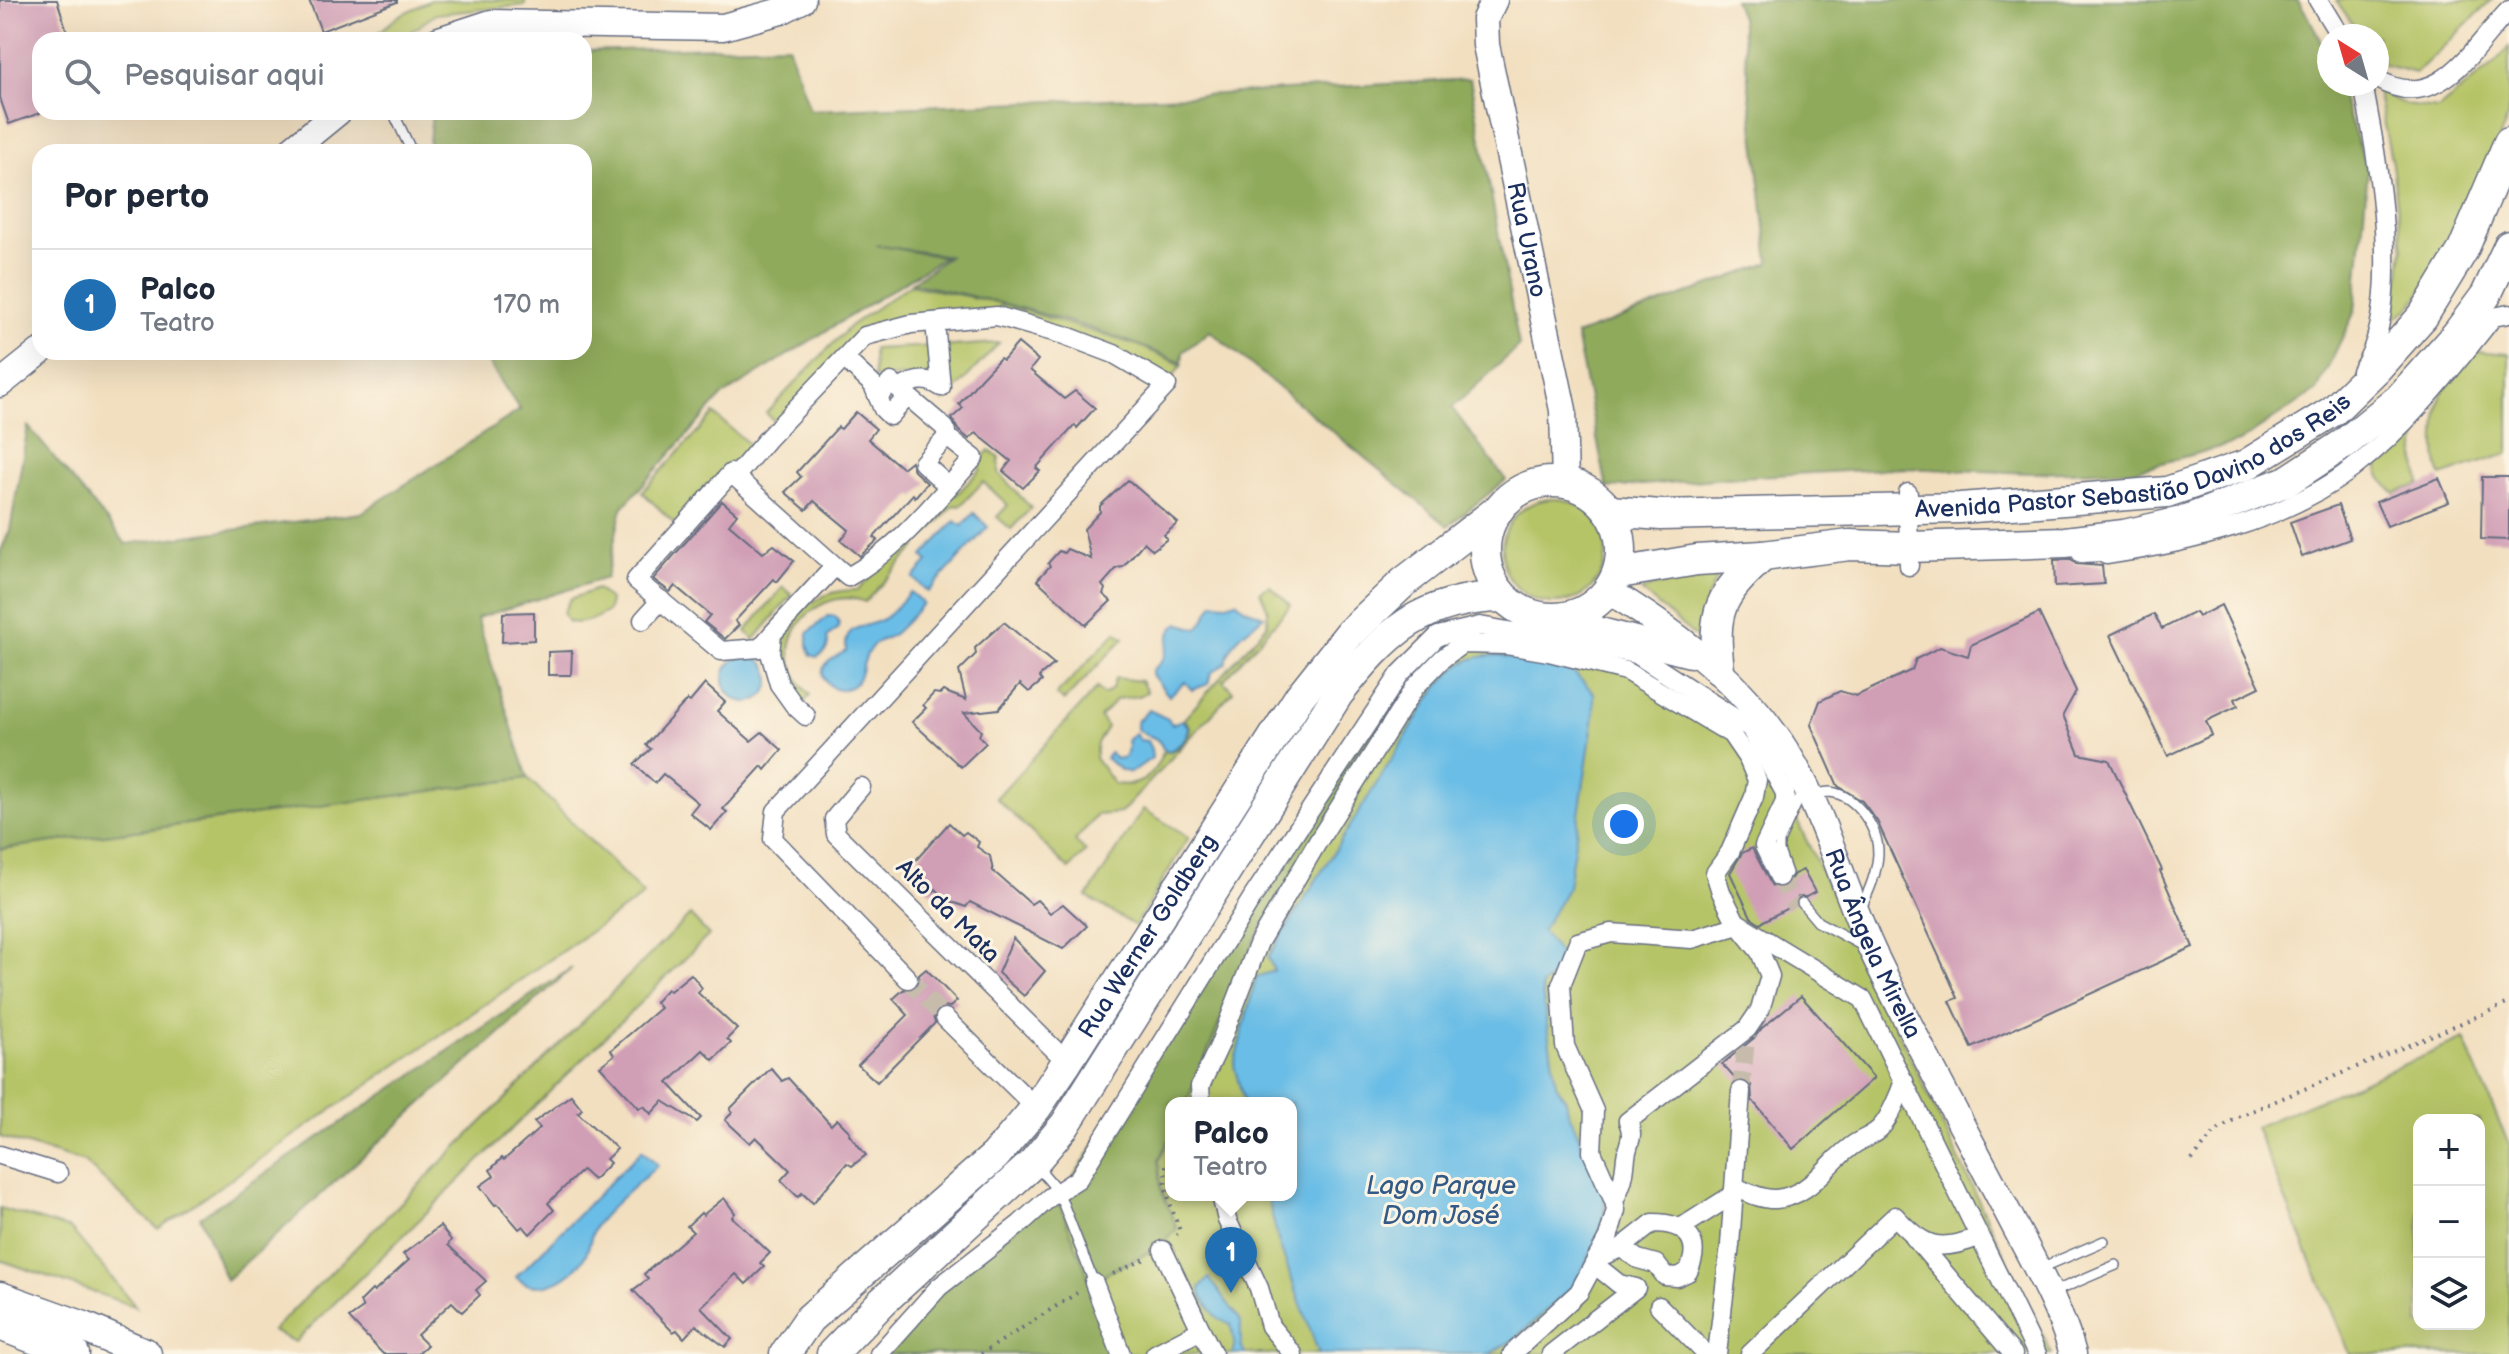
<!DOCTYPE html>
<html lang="pt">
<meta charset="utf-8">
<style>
:root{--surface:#fff;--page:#f2f2f3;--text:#1f2937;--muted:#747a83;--line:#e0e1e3;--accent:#1f6fb2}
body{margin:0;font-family:"Balsamiq Sans",sans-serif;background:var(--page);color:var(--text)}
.controls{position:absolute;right:24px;bottom:24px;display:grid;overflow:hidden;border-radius:16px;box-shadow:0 8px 32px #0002}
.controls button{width:72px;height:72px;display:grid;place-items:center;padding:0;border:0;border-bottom:2px solid var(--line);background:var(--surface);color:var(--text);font:40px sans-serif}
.compass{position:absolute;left:2317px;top:24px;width:72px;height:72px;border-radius:50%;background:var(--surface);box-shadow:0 8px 32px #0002;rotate:323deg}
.you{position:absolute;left:1624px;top:824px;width:28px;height:28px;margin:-20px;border:6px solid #fff;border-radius:50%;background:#1a73e8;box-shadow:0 0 0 12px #1a73e833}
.badge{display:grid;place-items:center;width:52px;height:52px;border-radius:50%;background:var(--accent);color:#fff;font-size:26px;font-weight:700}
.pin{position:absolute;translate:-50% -66px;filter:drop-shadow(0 2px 4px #0008)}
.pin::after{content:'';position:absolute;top:42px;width:28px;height:24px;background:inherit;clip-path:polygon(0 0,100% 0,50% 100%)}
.popup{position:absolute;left:1165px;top:1097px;width:132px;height:104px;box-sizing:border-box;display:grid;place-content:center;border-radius:16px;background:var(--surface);filter:drop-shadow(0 2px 6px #0005);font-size:26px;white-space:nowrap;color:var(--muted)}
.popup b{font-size:30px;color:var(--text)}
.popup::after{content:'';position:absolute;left:50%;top:100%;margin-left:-16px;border:16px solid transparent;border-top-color:var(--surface)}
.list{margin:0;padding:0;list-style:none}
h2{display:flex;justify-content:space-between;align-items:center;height:104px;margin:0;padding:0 32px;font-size:34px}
h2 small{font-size:26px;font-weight:400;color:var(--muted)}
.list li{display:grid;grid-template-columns:52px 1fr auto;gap:24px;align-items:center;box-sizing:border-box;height:112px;padding:0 32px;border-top:2px solid var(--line)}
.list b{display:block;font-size:30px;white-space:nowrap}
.list p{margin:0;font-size:26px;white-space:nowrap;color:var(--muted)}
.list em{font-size:26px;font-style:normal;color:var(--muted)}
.icon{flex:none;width:44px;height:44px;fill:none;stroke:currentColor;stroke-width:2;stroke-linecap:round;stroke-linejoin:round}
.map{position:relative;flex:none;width:2509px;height:1354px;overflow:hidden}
.search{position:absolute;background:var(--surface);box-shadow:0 8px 32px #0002;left:32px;top:32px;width:560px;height:88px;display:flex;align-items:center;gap:20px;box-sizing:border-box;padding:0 28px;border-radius:24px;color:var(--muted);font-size:30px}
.panel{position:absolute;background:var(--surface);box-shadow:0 8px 32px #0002;left:32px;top:144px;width:560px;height:216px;border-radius:24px}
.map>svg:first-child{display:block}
.green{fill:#b6c467;stroke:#687a62;stroke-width:2;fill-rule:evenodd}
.forest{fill:#90aa5c;stroke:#566c5d;stroke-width:2}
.water{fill:#6bbde6;stroke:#4376a2;stroke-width:2}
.building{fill:#d09eb5}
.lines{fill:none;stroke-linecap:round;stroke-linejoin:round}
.street-tunnel{stroke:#c7bcac;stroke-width:18;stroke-dasharray:18 9;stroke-linecap:butt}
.lane-casing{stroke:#666d80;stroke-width:12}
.street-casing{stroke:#666d80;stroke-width:21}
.secondary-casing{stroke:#666d80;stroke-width:29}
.primary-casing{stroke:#666d80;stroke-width:33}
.path{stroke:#666d80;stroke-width:4;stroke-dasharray:2 6;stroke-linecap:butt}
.lane{stroke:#fff;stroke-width:9}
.street{stroke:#fff;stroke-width:18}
.secondary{stroke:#fff;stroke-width:26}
.primary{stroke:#fff;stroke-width:30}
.labels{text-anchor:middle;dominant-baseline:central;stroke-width:6;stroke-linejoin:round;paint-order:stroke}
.street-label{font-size:24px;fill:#1b2f5e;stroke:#fcf5e5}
.water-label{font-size:26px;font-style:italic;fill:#335a87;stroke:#fcf5e5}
</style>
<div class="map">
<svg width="2509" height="1354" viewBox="0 0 2509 1354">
<rect width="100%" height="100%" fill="#fcf5e5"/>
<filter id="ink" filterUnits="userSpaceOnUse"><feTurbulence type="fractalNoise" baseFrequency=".0125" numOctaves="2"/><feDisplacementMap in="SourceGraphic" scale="16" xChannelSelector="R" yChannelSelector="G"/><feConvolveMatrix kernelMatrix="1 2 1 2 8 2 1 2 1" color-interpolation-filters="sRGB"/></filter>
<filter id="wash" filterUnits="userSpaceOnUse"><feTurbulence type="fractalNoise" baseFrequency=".006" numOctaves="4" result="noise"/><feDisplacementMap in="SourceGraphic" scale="32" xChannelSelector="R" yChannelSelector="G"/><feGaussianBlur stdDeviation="1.8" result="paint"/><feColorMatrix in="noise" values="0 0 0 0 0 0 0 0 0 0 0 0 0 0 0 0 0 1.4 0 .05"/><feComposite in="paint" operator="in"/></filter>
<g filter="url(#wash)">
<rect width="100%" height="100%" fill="#f2dfc0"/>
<g class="green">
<path d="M431,0h94v5l-89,9 -37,26h-30l31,-25z"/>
<path d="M2336,0h156l-76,73 -31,-8 -8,-10v-19h-16z"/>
<path d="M2509,47v68l-53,129 -47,65 -15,10 9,-70 -11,-85 -15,-74 28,15 33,4 56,-46z"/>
<path d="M909,285l92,18 -5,10 -134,21 -85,90 -11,-11 84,-87z"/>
<path d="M1003,304l137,42 42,19 -15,19 -168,-70z"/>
<path d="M999,343l-55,59 -5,-55z"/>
<path d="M935,346l2,29 -63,3 -1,-29z"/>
<path d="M2473,351l36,3v99l-68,23c-9,-22 -5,-67 3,-90 5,-12 20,-25 29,-35z"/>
<path d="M2421,410l-6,40 5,34 -25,9c-41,-34 -1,-60 26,-83z"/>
<path d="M714,414l37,32 -73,81 -36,-35z"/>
<path d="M989,450l10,8v15l32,35 -20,21 -14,-12 11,-12 -25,-23 -23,24 -6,-1 -89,97c-29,-13 -67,9 -74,41 -4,20 6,38 19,52l-6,8c-48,-46 -9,-116 54,-113l93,-98 5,3 25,-26 -5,-5z"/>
<circle cx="1554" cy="551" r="52"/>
<path d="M1720,570l-14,31 -2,43 -63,-53 31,-10z"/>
<path d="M1270,586l21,19 -68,76 10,10 -112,122 -24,2 -22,26 11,10 -17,18 -73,-71 101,-110 7,7 8,-6 3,-11 26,3 6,11 -8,4 -22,3 -17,18 7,10 -10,16 -2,15 19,26c28,4 39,-7 49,-32 15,0 27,-12 27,-26l-6,-7 83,-94 1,-15 -8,-19z"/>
<path d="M783,587l9,8 -38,45 -8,-9z"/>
<path d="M597,589l13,12 -2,10c-13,8 -25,14 -40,11l-5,-9 7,-14z"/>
<path d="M1480,628l155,28 114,73 40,75 263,550h-1169l196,-174 360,-542zM1171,1103h120v92h-120z"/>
<path d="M1116,632l8,6 -60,63 -8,-6z"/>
<path d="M528,778l116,117 -486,334 -74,-67 -84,-25v-288z"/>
<path d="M1143,809l46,28 -54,89 -48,-29z"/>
<path d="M690,915l19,20 -414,407 -23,-11z"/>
<path d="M2464,1039l45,106v209h-159l-95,-227zM2419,1120h60v204h-60z"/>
<path d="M0,1208l71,21 65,78 -136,-47z"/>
</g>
<g class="forest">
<path d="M1734,0h564c17,27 31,51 31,84h8l31,86 -13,141 -38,79 -78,52 -103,28 -103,3 -131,-5 -162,9 -133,11 -31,-153 193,-72 -28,-245z"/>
<path d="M788,45l22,65 377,-14 283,-17 49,267 -67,62 54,72 -58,46 -238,-195 -27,21 -1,11c-86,-38 -178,-61 -271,-80l38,-27 -73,-11 68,12 -222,139 -100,112 -16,70 -129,40 51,160 -528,71v-296l10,-23 18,-104 98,118 235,-31 159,-103 -39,-58h103v-200h-156l4,-40h152v-61z"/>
<path d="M1423,663l-168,276 -69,164h-15v32l-12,25 2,28 16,41 -17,18 -65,32 -33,-85 338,-511z"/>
<path d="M572,968l-346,312 -26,-63z"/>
<path d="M1056,1195l63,159h-236l57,-65z"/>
</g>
<g class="water">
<path d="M974,513l14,14 -60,65 -15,-14 15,-16 -5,-6 32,-35 7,5z"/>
<path d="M910,592l13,11c-10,11 -19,23 -31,32 -5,4 -11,4 -16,8 -18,12 -9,45 -34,46 -5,1 -7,1 -11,-3 -21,-17 2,-28 15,-35 -2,-32 22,-20 40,-34 9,-7 16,-16 24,-25z"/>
<path d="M1236,601l8,7 20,8c-17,15 -34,23 -38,47l-15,10 -3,11 -16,6 -7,-8 -16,14 -17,-21v-4c3,-4 7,-6 10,-10 9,-14 2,-27 17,-38l18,6c9,-8 10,-17 17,-26l13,1z"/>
<path d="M828,616h7l4,5 -1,7 -11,9c3,10 -1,16 -10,20l-6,-2 -3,-10v-12z"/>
<path d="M1499,655l73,16 22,22v23l-26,171 -26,44 27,34 -28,21 15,98 10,16 2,11 37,85 -1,20 -8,28 -23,43 -60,53 -24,14h-170l-40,-110 -12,-49h24v-92h-47l-10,-38 22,-88 18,-6 -6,-14 169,-270c22,-23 28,-31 62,-32z"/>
<circle cx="747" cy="679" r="23"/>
<path d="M1149,710l19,9 4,5 10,-4 7,7c-1,12 -10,19 -20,24l-6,-2c-5,-15 -16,-11 -26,-20v-8z"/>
<path d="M1135,734l5,6 7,1 4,8 1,9 -22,15 -11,-4 -13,-11 4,-5 6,6 9,-2 3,-9 -1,-8z"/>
<path d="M642,1150l16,15c-19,18 -47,39 -62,60 -5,8 -6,20 -10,29 -12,24 -49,44 -70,23z"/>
<path d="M1209,1278l32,43v25l4,8h-13l3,-7 -4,-23 -13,-5 -18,-24v-8z"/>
</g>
<g id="blocks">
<g class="building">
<path d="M0,0h57l13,40h-30v73l-31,11 -9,-26z"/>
<path d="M309,0h88v2l-76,29z"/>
<path d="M1018,343l20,17 -8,10 34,29 11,-8 20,17 -18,20 -2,-3 -39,43 4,3 -17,17 -20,-17 8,-10 -35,-28 -7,6 -11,-9 -6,-12 11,-10 -4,-4 22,-26 19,-20 3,2z"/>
<path d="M856,412l20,17 -8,10 34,29 9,-7 3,10 13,12 -12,14 -2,-3 -39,43 4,3 -18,16 -19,-16 8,-10 -35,-29 -8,9 -21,-18 16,-15 -4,-5 41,-45 3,2z"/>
<path d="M2482,477h27v63l-28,-1z"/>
<path d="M2439,478l10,24 -62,24 -11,-24z"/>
<path d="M1128,480l50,43 -14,12 3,4 -14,11 -9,-8 -21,25 -6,1 -15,17 3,4 -2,5 8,7 -25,24 -49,-45 13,-14 -2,-3 11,-12 5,2 3,-4 24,10 -7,-30 16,-17v-6z"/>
<path d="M722,501l15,13 -8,10 34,29 11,-8 20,16 -17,21 -3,-3 -39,42 4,4 -14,14 -21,-17 6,-7 -35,-29 -5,6 -17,-13z"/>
<path d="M2338,505l12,34 -48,18 -12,-35z"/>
<path d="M2071,559l5,5 26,2 2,18 -49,3 -1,-27z"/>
<path d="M2221,605l39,82 -25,12 3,7 -32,15 6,14 -44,21 -58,-121 44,-21 8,15 33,-17 3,5z"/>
<path d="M534,612v28l-32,2 1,-29z"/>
<path d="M2039,613l37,78 -13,24 16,39 30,6 53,110 -2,1 33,76 -221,101 -22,-47 8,-3 -81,-177 -15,-20 -24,-15 -27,-61 9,-24 20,-10 16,5 56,-26 4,-11 24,-12 28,9 3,-11z"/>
<path d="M1004,622l50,42 -15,13 3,4 -13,11 -9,-8 -21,25 -35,4 17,18 -2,5 7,7 -25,24 -49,-45 14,-14 -3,-3 11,-12 6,1 3,-3 23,9 -7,-29 17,-17 -1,-6z"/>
<path d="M572,651l-1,24h-23v-23z"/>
<path d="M705,684l20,18 -8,9 34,30 11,-9 20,18 -17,20 -3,-4 -39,43 4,3 -16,18 -21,-17 8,-10 -35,-29 -8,9 -21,-19 17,-15 -5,-4 41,-45 3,2z"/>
<path d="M949,823l13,12 4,-3 13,10 -2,5 13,9 3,15 38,33 6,-4 13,13 13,-9 24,22 -24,23 -93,-47 -4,5 -20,-7 -10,-11 -4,4 -25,-23z"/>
<path d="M1752,848l20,38 13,1 9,-13 9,-4 12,22 -9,5h-8l-3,7 -35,19 -9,-6 -21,-44 12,-20z"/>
<path d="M1013,938l32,33 -21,25 -26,-23z"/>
<path d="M926,969l31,32 -7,6 -7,-1 -7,4 -3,6 2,7 -58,59 -19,-17 50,-50 -15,-16 10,-9 13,-2 4,-6 -1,-7z"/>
<path d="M691,974l11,14 -4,5 39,36 -10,10 4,4 -18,17 -10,-10 -35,33 33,35 -4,4 -34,-21 -12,13 -7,-8 -5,2 -39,-42 14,-11 -3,-5 49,-42 -5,-6 12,-13 3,2z"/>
<path d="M1801,996l73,82 -81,71 -41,-49 -1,-15 -8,-6 -7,1 -14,-16 32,-26 8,-10z"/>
<path d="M771,1068l11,13 6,-3 43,47 6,-6 13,13 -1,2 17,21 -14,11 -5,-3 -34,40 -11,-10 -4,4 -17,-17 9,-10 -34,-33 -6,6 -25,-23 7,-7 -2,-4z"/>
<path d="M571,1095l11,14 -4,4 39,36 -11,10 4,4 -17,17 -11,-10 -34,33 6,7 -24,24 -7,-8 -4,3 -21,-25 -3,1 -15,-19 14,-10 -4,-6 12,-12 2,2 36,-32 -6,-6z"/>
<path d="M724,1198l11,15 -3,4 38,36 -10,10 4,4 -18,17 -10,-10 -35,33 31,32 -7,8 -29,-22 -12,13 -7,-8 -4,2 -40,-42 15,-11 -4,-5 49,-42 -6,-6 14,-13 2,2z"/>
<path d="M440,1226l11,14 -3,5 38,36 -10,9 4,5 -18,17 -10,-10 -35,33 10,10 -10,9h-34l-34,-36 14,-10 -3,-6 12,-12 2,2 35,-32 -6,-6z"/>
</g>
</g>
</g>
<g filter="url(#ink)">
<use href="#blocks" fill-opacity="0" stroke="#666d80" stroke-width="2"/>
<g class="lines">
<g class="street-tunnel">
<path d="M1779,877l17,30"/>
<path d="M908,979l37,39"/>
<path d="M1741,1091l6,-62"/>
</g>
<g class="lane-casing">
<g id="lane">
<path d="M393,112l19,40"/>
<path d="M1812,795c6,-1 12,-3 18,-3 26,3 49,37 48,62 -1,19 -9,37 -17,54"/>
<path d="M1787,873l-8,-22v-9l23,-50"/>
<path d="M1802,903l16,19 45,24"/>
<path d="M1036,1165l22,26 36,92"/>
<path d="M2041,1268l63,-27"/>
<path d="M2051,1293l65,-28"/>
</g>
</g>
<g class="street-casing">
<g id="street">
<path d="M2318,0l22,36"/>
<path d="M2377,79c62,36 94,-30 132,-69"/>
<path d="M844,358l29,27 5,12"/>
<path d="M2361,371c45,-64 16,-214 2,-287"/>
<path d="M900,389c14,-10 27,-12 41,-2l-6,-65"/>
<path d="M947,437l-24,26 25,23"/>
<path d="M735,477l33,-39 97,-102 46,-12 86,-8 67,19 50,19 53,31 -391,426 -3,28 135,140"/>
<path d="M1908,493l1,73"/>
<path d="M2081,553l21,-1 4,3c83,-12 178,-34 246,-86 55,-42 98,-98 141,-152l16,-3"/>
<path d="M835,566l13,11c52,-29 87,-76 126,-119l-27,-21 -2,-9 -54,-46 -13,15 5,12 7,7 18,-20"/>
<path d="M643,620l18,-20"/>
<path d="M772,634l-12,14 -39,3 -85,-71 95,-107 104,93 -63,68 -2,19 9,31 15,21 12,11"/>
<path d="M861,787l-27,32 2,15 231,228"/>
<path d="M945,1018l91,90"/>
<path d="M1201,1103l-1,-17 19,-40 40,-104 58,-99 98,-156 28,-29 19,-14 44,1 43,7 77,19 105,63 17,25 9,21 -3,17 -24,55 -15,21 6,19 15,30 127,77 174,355"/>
<path d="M0,1155l58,18"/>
<path d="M1735,1187c12,5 27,13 41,12 37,-3 52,-39 80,-56 10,-6 19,-8 26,-17 8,-9 18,-33 22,-45"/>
<path d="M1221,1195l6,25 32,68 11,38 23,28"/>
<path d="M1682,1227l52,-33"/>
<path d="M1914,1237l99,117"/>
<path d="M1597,1258l24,-10 32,-25c33,0 50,17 35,49l-11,5 -12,-1 -9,-12 -18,-5 -17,-11"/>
<path d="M1094,1283l27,71"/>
<path d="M1659,1306l47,48"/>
<path d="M1201,1330l12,24"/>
<path d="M879,1354l60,-67 81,-63 30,-27 28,-18 176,-284 146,-221 38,-38 42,-10 156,28 114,74 35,65v9l-21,44 15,31"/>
<path d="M1155,1354l46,-24 -38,-80"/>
<path d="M1512,1354l67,-62 29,-54 8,-28 -2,-9 -22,-49 2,-41 -29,-65 -4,-61 17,-43 33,-9 81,6 40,-12 4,-5 24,30 10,24 -10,34 -13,19 -119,92c7,19 0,19 -2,36 -2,20 -3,25 -12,44"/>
<path d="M1551,1354l85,-66 -17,-4 -25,-20"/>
<path d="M1717,1354l13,-109 11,-154"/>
<path d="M1750,1354l145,-138c28,31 44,37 83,21"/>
</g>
</g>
<g class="secondary-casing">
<g id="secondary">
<path id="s1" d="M1494,0l-9,19 1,26 77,365 2,72"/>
<path d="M439,40l52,-17 232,4 58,-16 21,-11"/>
<path d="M289,152l49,-40"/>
<path d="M0,384l40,-32"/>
<path id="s2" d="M1609,591c62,38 121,82 164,141 49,66 66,148 100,220 42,88 89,173 134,259 22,43 53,96 66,143"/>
<path d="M1554,619l136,35"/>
</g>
</g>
<g class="primary-casing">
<g id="primary">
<circle cx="1553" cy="550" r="68"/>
<path id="s3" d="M1610,511l51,4 299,-7 207,-16 79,-27 87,-54 43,-42 47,-53 40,-66 46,-108"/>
<path d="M1619,573l78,-13 66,-4 87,-11 59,2 156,-5 59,-7 58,-13 105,-41 58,-38 54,-44 58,-65 29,-39 23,-49"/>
<path d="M1719,670c-7,-60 0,-74 44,-114"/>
<path d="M0,1297l84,30 62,27"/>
<path d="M0,1325l74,29"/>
<path id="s4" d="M785,1354l24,-35 186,-163 41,-48 31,-46 233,-366 50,-63 54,-51 95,-73"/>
<path d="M832,1354l51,-53 150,-138 32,-38 273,-431c48,-61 83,-96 165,-97"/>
</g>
</g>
<g class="path">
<path d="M1171,1150c-13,28 -1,53 9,81l-3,4"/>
<path d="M2192,1160l24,-29 24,-15 269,-113"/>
<path d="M1113,1274l32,-15"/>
<path d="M981,1354l96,-61"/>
</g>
<use href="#lane" class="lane"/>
<use href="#street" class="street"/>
<use href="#secondary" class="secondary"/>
<use href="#primary" class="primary"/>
</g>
</g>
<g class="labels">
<g class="street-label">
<text stroke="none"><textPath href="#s1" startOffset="246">Rua Urano</textPath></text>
<text stroke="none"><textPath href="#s3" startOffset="534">Avenida Pastor Sebastião Davino dos Reis</textPath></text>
<text transform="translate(948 911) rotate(45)">Alto da Mata</text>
<text stroke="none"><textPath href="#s4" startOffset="558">Rua Werner Goldberg</textPath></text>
<text stroke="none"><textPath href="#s2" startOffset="452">Rua Ângela Mirella</textPath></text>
</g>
<g class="water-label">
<text x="1441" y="1186">Lago Parque<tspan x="1441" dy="30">Dom José</tspan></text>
</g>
</g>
</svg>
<div class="controls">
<button>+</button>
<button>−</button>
<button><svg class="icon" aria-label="layers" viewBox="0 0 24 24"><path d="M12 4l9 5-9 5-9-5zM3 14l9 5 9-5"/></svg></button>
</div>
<svg class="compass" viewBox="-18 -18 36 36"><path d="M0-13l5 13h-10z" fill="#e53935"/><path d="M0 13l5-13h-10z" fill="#747a83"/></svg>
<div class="you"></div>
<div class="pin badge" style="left:1231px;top:1293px">1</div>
<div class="popup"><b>Palco</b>Teatro</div>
<div class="search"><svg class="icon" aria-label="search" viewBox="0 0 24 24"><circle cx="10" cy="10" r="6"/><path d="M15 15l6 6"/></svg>Pesquisar aqui</div>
<section class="panel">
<h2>Por perto<small></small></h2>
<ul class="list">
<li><span class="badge">1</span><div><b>Palco</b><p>Teatro</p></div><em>170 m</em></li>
</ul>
</section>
</div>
